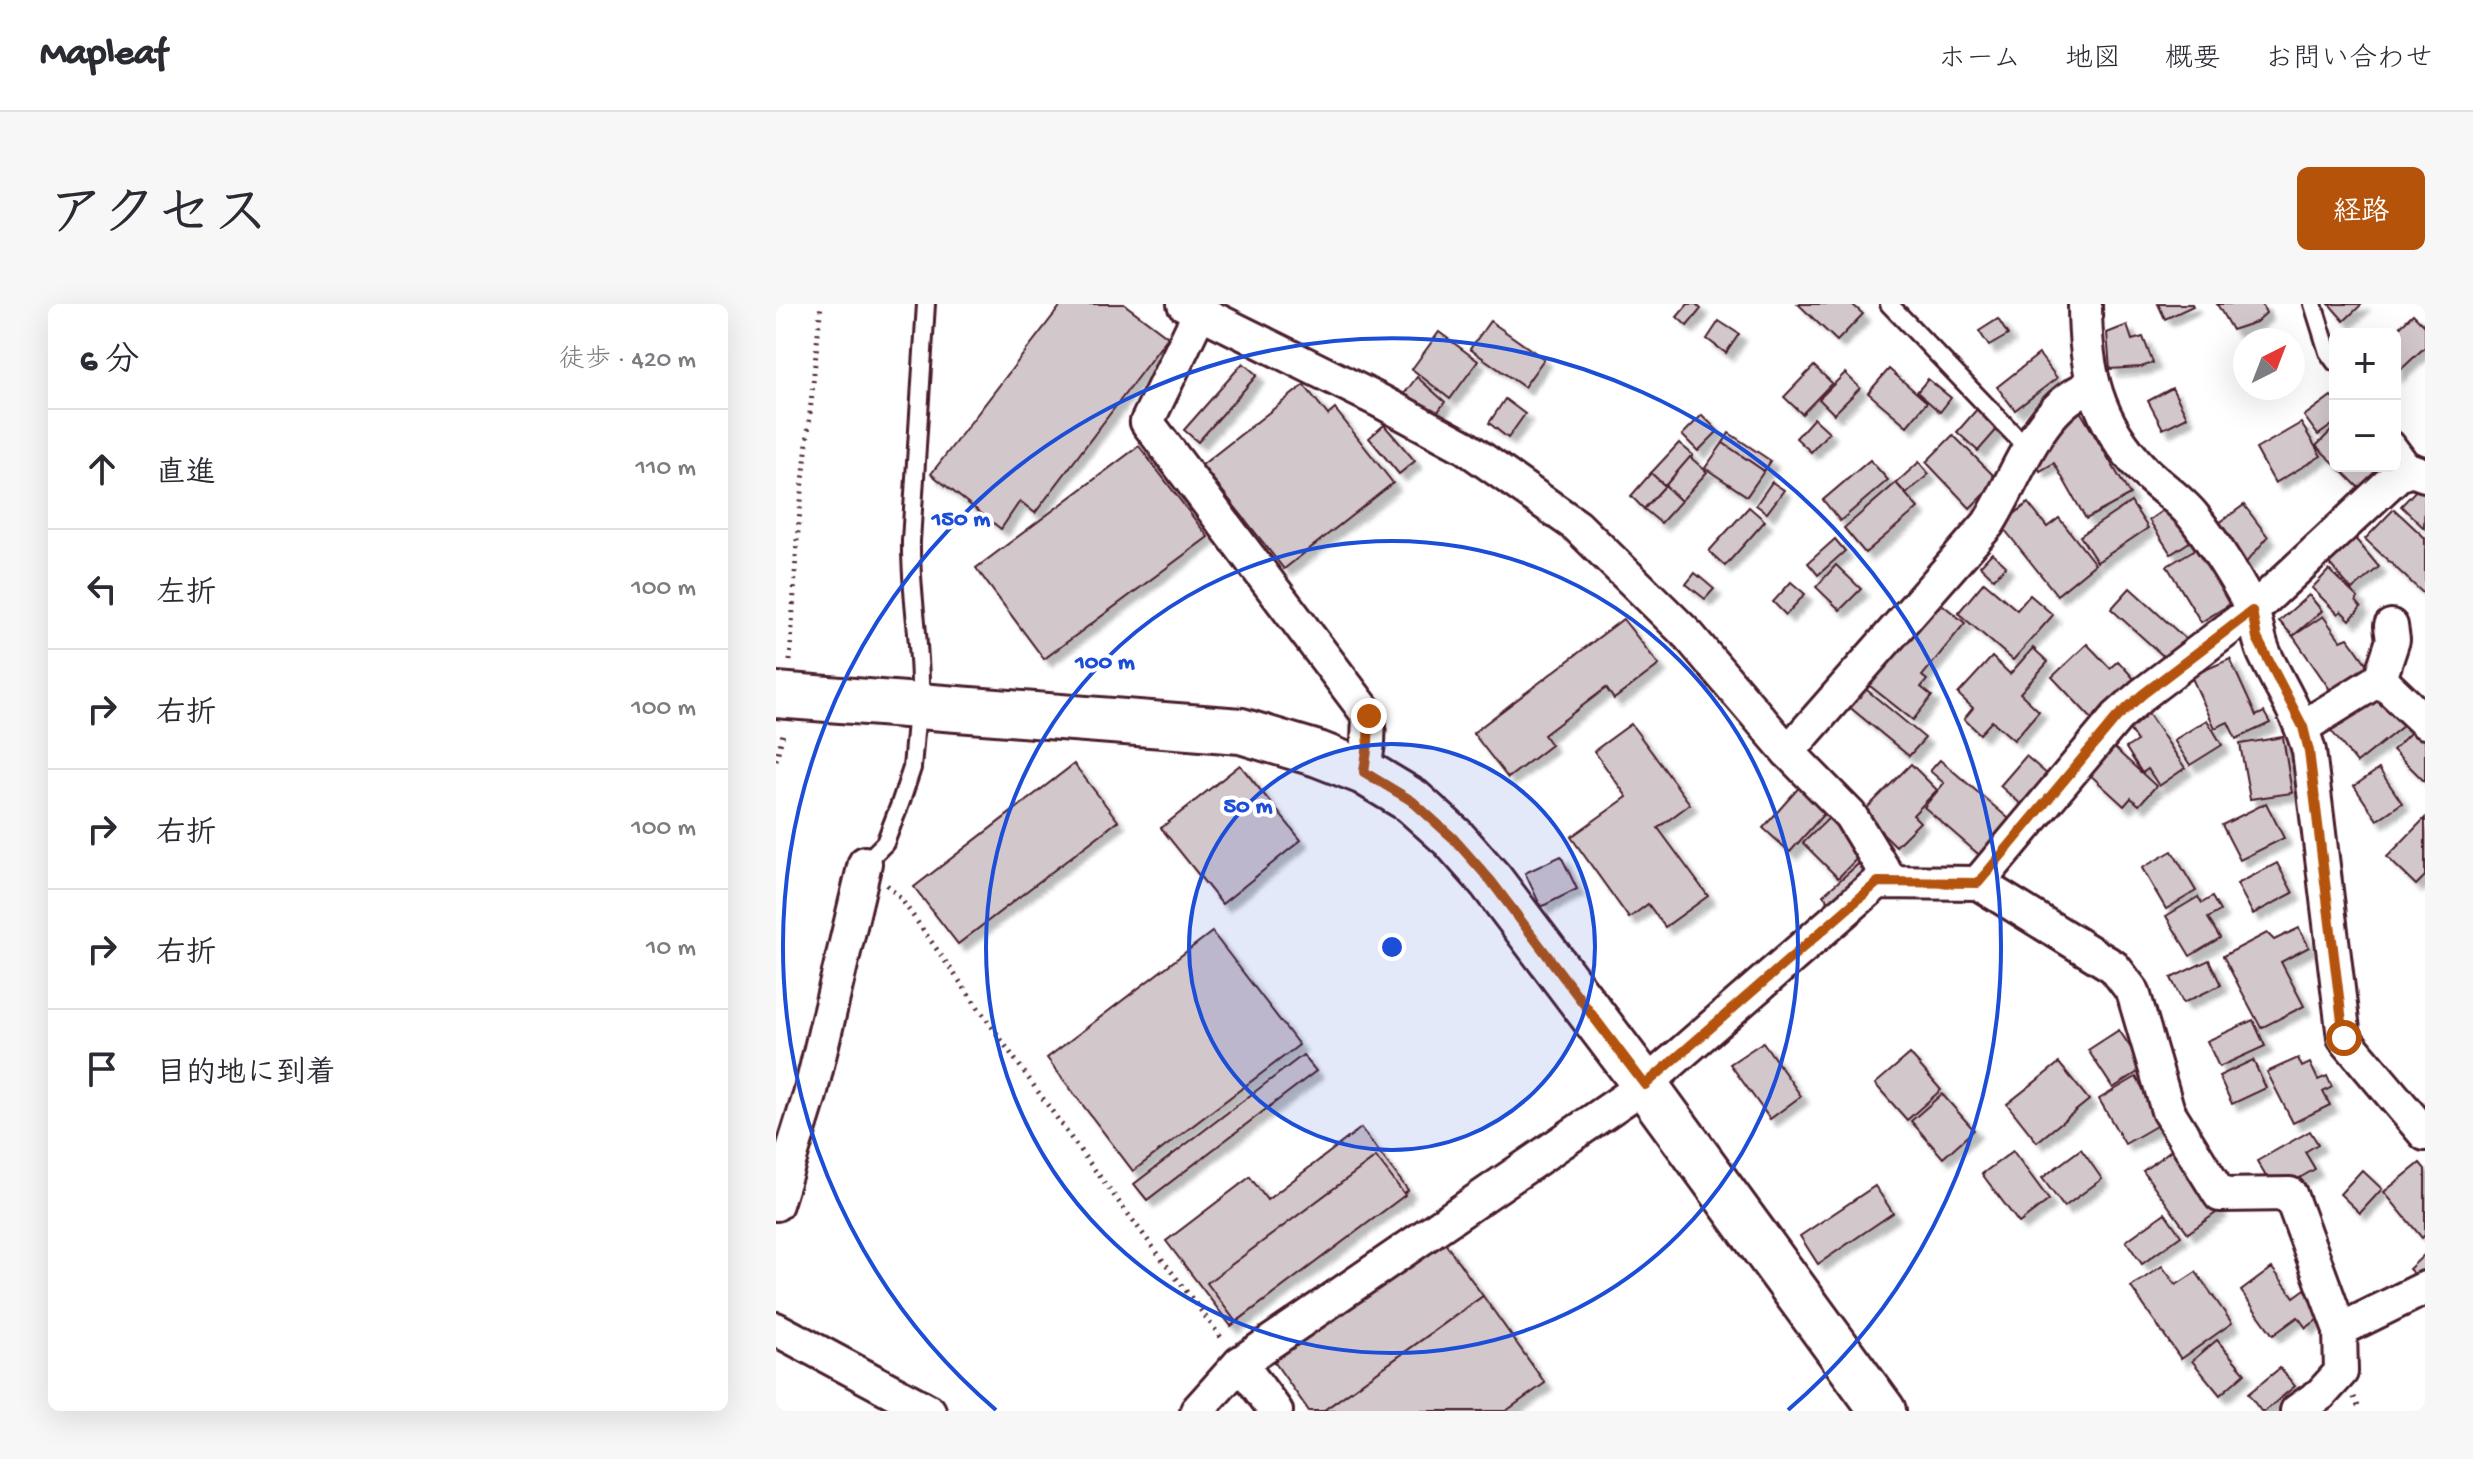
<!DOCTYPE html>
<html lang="ja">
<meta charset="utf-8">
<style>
:root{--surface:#fff;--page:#f7f7f7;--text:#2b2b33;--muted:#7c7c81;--line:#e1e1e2;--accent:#b45309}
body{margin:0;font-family:"Gochi Hand","Klee One",sans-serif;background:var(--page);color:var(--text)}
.controls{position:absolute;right:24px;top:24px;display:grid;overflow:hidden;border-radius:12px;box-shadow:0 8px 32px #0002}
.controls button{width:72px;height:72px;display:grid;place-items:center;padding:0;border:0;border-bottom:2px solid var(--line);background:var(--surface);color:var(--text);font:40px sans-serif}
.compass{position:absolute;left:1457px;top:24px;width:72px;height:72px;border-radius:50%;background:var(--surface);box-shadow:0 8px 32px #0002;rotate:42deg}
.stop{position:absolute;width:24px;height:24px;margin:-18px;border:6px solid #b45309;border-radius:50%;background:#fff}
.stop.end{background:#b45309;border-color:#fff;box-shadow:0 2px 8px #0008}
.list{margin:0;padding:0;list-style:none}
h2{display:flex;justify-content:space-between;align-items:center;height:104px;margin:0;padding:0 32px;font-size:34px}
h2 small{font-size:26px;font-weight:400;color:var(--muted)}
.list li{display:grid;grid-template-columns:52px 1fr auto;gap:24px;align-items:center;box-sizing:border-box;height:120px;padding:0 32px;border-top:2px solid var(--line)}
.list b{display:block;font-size:30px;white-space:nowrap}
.list em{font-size:26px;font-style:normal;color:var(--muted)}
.icon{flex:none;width:44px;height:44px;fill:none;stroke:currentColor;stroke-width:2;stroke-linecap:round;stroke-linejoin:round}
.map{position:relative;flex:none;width:1649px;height:1107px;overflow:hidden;border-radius:12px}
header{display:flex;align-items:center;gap:48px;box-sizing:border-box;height:112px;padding:0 40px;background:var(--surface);border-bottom:2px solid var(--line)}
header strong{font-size:38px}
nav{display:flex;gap:44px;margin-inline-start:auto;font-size:28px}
.intro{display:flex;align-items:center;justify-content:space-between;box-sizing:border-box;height:192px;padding:0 48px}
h1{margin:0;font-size:56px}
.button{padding:20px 36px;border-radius:12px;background:var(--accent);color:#fff;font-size:28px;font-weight:700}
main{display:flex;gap:48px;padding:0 48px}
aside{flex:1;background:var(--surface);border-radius:12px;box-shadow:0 8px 32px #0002}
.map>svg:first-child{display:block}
.building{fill:#d2c7cb;stroke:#4a1f2b;stroke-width:2;filter:url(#shadow)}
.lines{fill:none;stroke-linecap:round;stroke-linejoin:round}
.lane-casing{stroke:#4a1f2b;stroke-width:22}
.street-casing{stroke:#4a1f2b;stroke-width:38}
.secondary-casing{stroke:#4a1f2b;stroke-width:50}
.path{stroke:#4a1f2b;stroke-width:5;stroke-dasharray:2 6;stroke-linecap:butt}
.lane{stroke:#fff;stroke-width:16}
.street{stroke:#fff;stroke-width:32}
.secondary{stroke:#fff;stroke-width:44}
.route{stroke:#b45309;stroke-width:10}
.ring{fill:none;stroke:#1d4ed8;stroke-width:4}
.centre{fill:#1d4ed8;stroke:#fff;stroke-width:4}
.ring-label{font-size:24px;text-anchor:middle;font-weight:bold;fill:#1d4ed8;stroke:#fff;stroke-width:8;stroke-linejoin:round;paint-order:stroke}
</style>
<header>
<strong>Mapleaf</strong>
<nav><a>ホーム</a><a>地図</a><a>概要</a><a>お問い合わせ</a></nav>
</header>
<div class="intro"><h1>アクセス</h1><a class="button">経路</a></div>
<main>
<aside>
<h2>6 分<small>徒歩 · 420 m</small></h2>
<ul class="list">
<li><svg class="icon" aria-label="ahead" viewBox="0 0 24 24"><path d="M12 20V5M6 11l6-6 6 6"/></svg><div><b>直進</b></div><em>110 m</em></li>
<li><svg class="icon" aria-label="left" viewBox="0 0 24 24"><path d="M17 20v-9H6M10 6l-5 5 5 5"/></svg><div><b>左折</b></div><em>100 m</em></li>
<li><svg class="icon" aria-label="right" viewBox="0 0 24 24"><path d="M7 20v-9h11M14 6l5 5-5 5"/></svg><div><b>右折</b></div><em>100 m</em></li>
<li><svg class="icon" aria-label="right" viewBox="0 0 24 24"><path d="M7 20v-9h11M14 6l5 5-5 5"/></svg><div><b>右折</b></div><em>100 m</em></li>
<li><svg class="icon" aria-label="right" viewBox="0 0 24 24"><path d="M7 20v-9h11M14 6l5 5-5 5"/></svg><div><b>右折</b></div><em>10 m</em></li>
<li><svg class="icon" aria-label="arrive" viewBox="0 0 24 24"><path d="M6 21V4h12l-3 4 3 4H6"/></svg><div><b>目的地に到着</b></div></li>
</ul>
</aside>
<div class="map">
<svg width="1649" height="1107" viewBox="0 0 1649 1107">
<defs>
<filter id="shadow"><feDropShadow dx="7" dy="7" stdDeviation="2" flood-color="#0004"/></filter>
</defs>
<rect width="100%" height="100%" fill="#fff"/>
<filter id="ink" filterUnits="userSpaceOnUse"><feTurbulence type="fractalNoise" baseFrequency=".0125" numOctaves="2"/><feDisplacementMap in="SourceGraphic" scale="16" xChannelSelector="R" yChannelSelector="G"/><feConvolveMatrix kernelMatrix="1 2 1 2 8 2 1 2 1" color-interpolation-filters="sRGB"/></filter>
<g filter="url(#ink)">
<g class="building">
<path d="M286,0h62l44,33 -133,176 -15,-12 -19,28 -70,-55z"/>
<path d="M912,0h8l5,5 -14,17 -10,-9z"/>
<path d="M1022,0h54l11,10 -26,27z"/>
<path d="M1382,0h34l1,2 -28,13z"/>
<path d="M1441,0h45l4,9 -10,9 -24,8z"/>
<path d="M1553,0h33l-18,17z"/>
<path d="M1637,10l12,12v21l-30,28v-41h-3z"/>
<path d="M1222,15l10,16 -19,11 -10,-15z"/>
<path d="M714,17l54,38 -20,28 -54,-38z"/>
<path d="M943,17l20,13 -13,19 -19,-14z"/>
<path d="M1351,21l5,15 11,-3 10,26 -12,4 -31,2 -3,-36z"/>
<path d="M663,28l39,29 -28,38 -38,-30z"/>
<path d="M1263,50l18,24 -42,32 -18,-23z"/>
<path d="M467,59l14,12 -59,67 -14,-12z"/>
<path d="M1038,62l18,17 -30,31 -18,-17z"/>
<path d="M1113,65l38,33 -20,24 -39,-33z"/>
<path d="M1069,69l15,15 -26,26 -15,-15z"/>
<path d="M641,73l28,25 -11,15 -30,-23z"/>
<path d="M1152,75l23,19 -11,14 -23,-20z"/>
<path d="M528,81l24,30 7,-6 58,74 -109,86 -82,-104z"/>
<path d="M1396,84l15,29 -24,12 -15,-28z"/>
<path d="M1555,92l4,5v22l-17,12 -14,-19z"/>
<path d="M729,95l20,15 -17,24 -19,-15z"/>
<path d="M1202,104l21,19 -21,24 -21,-19z"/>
<path d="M1304,107l50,84 -44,24 -32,-56 -14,8 -8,-15 15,-20z"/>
<path d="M926,111l16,16 -20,20 -16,-16z"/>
<path d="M1038,114l15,14 -18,20 -15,-14z"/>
<path d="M1525,119l20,33 -46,27 -19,-34z"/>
<path d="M608,121l31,36 -16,13 -30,-36z"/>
<path d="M1559,123v37l-19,-18z"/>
<path d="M953,129l42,28 -7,10 -41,-28z"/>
<path d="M1177,131l45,45 -28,28 -44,-46z"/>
<path d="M903,139l14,12 -28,31 -14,-13z"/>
<path d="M947,139l41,28 -17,25 -42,-28z"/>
<path d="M363,142l69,91 -164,122 -68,-91z"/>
<path d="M914,153l17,15 -26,29 -16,-15z"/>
<path d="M1094,156l18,20 -48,41 -17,-21z"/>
<path d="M1143,158l10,12 -23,20 -10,-11z"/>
<path d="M1561,162h45l-22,23z"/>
<path d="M875,169l14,13 -21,23 -13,-13z"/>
<path d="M996,178l12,8 -17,23 -11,-8z"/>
<path d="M1120,179l22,25 -53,45 -21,-25z"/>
<path d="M889,182l16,15 -20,22 -17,-14z"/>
<path d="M1643,183l6,5 -1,36 -23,-22z"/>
<path d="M1355,198l17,26 -51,34 -17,-26z"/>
<path d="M1252,199l19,24 12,-9 36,46 -38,31 -56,-70z"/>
<path d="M1396,200l22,35 -23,15 -22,-34z"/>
<path d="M1468,201l24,32 -24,28 -29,-39z"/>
<path d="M973,203l16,14 -40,45 -16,-15z"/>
<path d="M1618,205l31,29v57l-60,-56z"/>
<path d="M1578,233l25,30 -27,23 -25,-29z"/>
<path d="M1059,235l10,12 -27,24 -10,-12z"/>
<path d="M1423,243l33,56 -31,19 -34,-56z"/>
<path d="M1216,249l14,13 -12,13 -14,-13z"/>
<path d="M1060,261l25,24 -21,21 -24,-23z"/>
<path d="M1553,266l29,28 -2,3 5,6 -11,13 -9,-9 -3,3 -26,-26z"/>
<path d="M919,269l19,16 -9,10 -19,-15z"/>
<path d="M1015,278l14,12 -19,21 -13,-13z"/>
<path d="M1208,278l33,28 13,-15 23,20 -40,45 -55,-47z"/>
<path d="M1354,284l59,54 -18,21 -60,-54z"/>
<path d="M1533,291l13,16 -29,25 -14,-15z"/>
<path d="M1157,293l32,26 -43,53 5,4 -6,7 11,9 -19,24 -48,-38z"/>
<path d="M1547,312l18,25 7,-3 20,28 -37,25 -38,-55z"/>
<path d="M847,315l36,46 -45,34 -8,-11 -62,47 7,10 -43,33 -35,-45z"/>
<path d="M1311,340l23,24 8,-7 18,20 -42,40 -42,-44z"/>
<path d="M1257,344l15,14 -28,31 19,18 -25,29 -22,-19 -12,13 -16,-15 9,-11 -15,-14 34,-37 18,17z"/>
<path d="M1454,355l26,57 8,-4 6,11 -34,16 -8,-17 -13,6 -24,-52z"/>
<path d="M1086,382l63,52 -16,18 -62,-51z"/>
<path d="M1604,383l29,34 -52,42 -28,-35z"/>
<path d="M1368,403l41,61 -26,18 -11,-17 -6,4 -16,-25 11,-7 -13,-20z"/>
<path d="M1431,416l15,25 -32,20 -16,-25z"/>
<path d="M855,420l59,80 -32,24 50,68 -43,31 -17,-23 -19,14 -58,-81 56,-40 -33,-46z"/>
<path d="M1638,425l11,11v42l-32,-32z"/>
<path d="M1507,433l9,56 -42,6 -10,-55z"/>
<path d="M1334,440l46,42 -17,19 -8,-7 -7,8 -36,-33z"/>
<path d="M1250,452l22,19 -26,30 -22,-19z"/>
<path d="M1164,456l75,64 -31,35 -60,-52 20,-24 -14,-12z"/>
<path d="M298,460l44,57 -160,123 -44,-57z"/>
<path d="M1135,460l26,26 -24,25 7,7 -24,24 -34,-33z"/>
<path d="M464,461l61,75 -79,64 -61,-76z"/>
<path d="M1603,465l23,34 -25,17 -23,-34z"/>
<path d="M1026,480l27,24 -39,44 -27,-24z"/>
<path d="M1490,499l18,35 -44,22 -18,-35z"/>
<path d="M1055,512l34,34 -27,28 -35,-35z"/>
<path d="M1649,514v58l-9,9 -29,-28z"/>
<path d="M1396,547l24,40 -30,18 -24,-41z"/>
<path d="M785,552l16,33 -36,18 -16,-34z"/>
<path d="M1087,556l10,12 -40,35 -10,-12z"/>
<path d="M1501,559l16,30 -40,21 -16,-30z"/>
<path d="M1422,593l4,6 10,-6 8,14 -12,7 12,20 -30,18 -24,-40z"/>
<path d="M1523,624l10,19 -28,15 23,44 -43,22 -38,-72 44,-23 7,7z"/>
<path d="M436,628l87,113 -166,126 -86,-113z"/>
<path d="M1433,656l12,25 -38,18 -12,-25z"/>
<path d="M1477,716l12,26 -46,21 -12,-26z"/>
<path d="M1343,726l25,38 -31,20 -25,-38z"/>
<path d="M987,738l38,54 -31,23 -40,-55z"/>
<path d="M1134,750l31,36 -34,30 -32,-36z"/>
<path d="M527,751l13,16 -169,129 -13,-16z"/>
<path d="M1522,754l4,9 8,-4 8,17 9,-4 5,11 -9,5 7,13 -37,18 -26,-51z"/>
<path d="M1477,756l13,28 -34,16 -13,-28z"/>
<path d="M1283,759l30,37 -52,42 -30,-38z"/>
<path d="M1360,773l27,45 -38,22 -26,-45z"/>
<path d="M1166,790l32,36 -31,28 -32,-37z"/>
<path d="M585,824l47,62 -177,136 -65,-85 84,-64 17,23z"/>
<path d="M1534,827l8,13 -13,8 10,17 -40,23 -18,-31z"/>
<path d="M1398,844l46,62 -32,23 -45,-62z"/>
<path d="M1305,845l21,30 -38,28 -22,-29z"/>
<path d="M1237,847l36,49 -30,23 -37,-49z"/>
<path d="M600,853l29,38 -169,127 -29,-39z"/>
<path d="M1644,859l5,6v66l-3,3 -38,-46z"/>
<path d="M1586,866l20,19 -22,24 -20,-19z"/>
<path d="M1099,882l18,27 -75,51 -18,-28z"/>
<path d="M1389,909l16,23 -39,28 -16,-23z"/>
<path d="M666,935l41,57 -160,115h-14l-36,-51z"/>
<path d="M1649,950v17l-7,7 -9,-9z"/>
<path d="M1386,962l14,19 20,-13 36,51 -51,36 -50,-72z"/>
<path d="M1496,964l22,29 11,-8 20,25 -19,14 -8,-11 -25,18 -32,-44z"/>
<path d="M707,992l62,87 -39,28h-183z"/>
<path d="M1441,1036l28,33 -25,22 -28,-34z"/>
<path d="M1504,1064l15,18 -30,25h-4l-13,-17z"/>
</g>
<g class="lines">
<g class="lane-casing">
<g id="lane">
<path d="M1113,0l138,144"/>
<path d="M1537,0l15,48 7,10"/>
<path d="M1619,137l14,19 2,10"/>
<path d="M144,382c0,-49 -10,-96 -9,-145l15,-237"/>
<path d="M89,559l20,-20 15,-39 12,-36 4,-47"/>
</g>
</g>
<g class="street-casing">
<g id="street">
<path d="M408,0l196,97 85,46 112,79 112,110 99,116 62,63 41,67"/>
<path d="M1309,0c0,67 11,117 59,167 16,16 36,28 50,46 17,22 47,68 58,93 6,16 6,32 14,47 15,31 34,60 43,94l35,287 81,96"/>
<path d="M424,8l-53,110 222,294 -1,27 -4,29"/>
<path d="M1604,375l45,43"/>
<path d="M1527,423l77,-48 13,-39 -2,-14"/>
<path d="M1012,448l200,-228c29,-45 49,-119 104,-138"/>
<path d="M1202,579l136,84 19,25 35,119 52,84 70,-1 50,136"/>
<path d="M0,900l34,-109 55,-232"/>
<path d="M0,1025l153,82"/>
<path d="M421,1107l43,-48"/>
<path d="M500,1107l-36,-48 405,-278 233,-203 100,1 139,-166 26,-23 109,-83 146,-136 13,-5 14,5"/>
<path d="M1521,1107l24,-17 20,-22 -1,-42 85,-42"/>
</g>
</g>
<g class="secondary-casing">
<path id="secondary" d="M0,391l465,36 77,23 46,18 48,29 41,37 38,43 154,204 238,326"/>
</g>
<g class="path">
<path d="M14,357l7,-120 24,-237"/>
<path d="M0,456l8,-30"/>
<path d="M111,581l14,14 175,246 147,195"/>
<path d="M1578,1093l6,14"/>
</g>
<use href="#lane" class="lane"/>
<use href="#street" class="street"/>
<use href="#secondary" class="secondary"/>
</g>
</g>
<g class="lines" filter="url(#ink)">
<path class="route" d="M593,412l-1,27 -4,29 48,29 41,37 38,43 154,204 233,-203 100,1 139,-166 26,-23 109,-83 5,27 46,89 6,24 35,287"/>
</g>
<circle cx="616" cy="643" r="203" fill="#1d4ed8" fill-opacity=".12"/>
<g class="ring">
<circle cx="616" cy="643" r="203"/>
<circle cx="616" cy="643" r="406"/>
<path d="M220 1106A609 609 0 1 1 1012 1106"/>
</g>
<circle cx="616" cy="643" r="12" class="centre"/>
<g class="ring-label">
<text x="185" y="221">150 m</text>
<text x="329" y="364">100 m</text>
<text x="472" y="508">50 m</text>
</g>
</svg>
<div class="controls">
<button>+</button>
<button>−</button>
</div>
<svg class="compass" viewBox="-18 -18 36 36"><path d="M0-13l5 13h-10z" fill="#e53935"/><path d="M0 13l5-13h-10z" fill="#7c7c81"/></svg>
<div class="stop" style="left:1568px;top:734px"></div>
<div class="stop end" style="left:593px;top:412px"></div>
</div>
</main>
